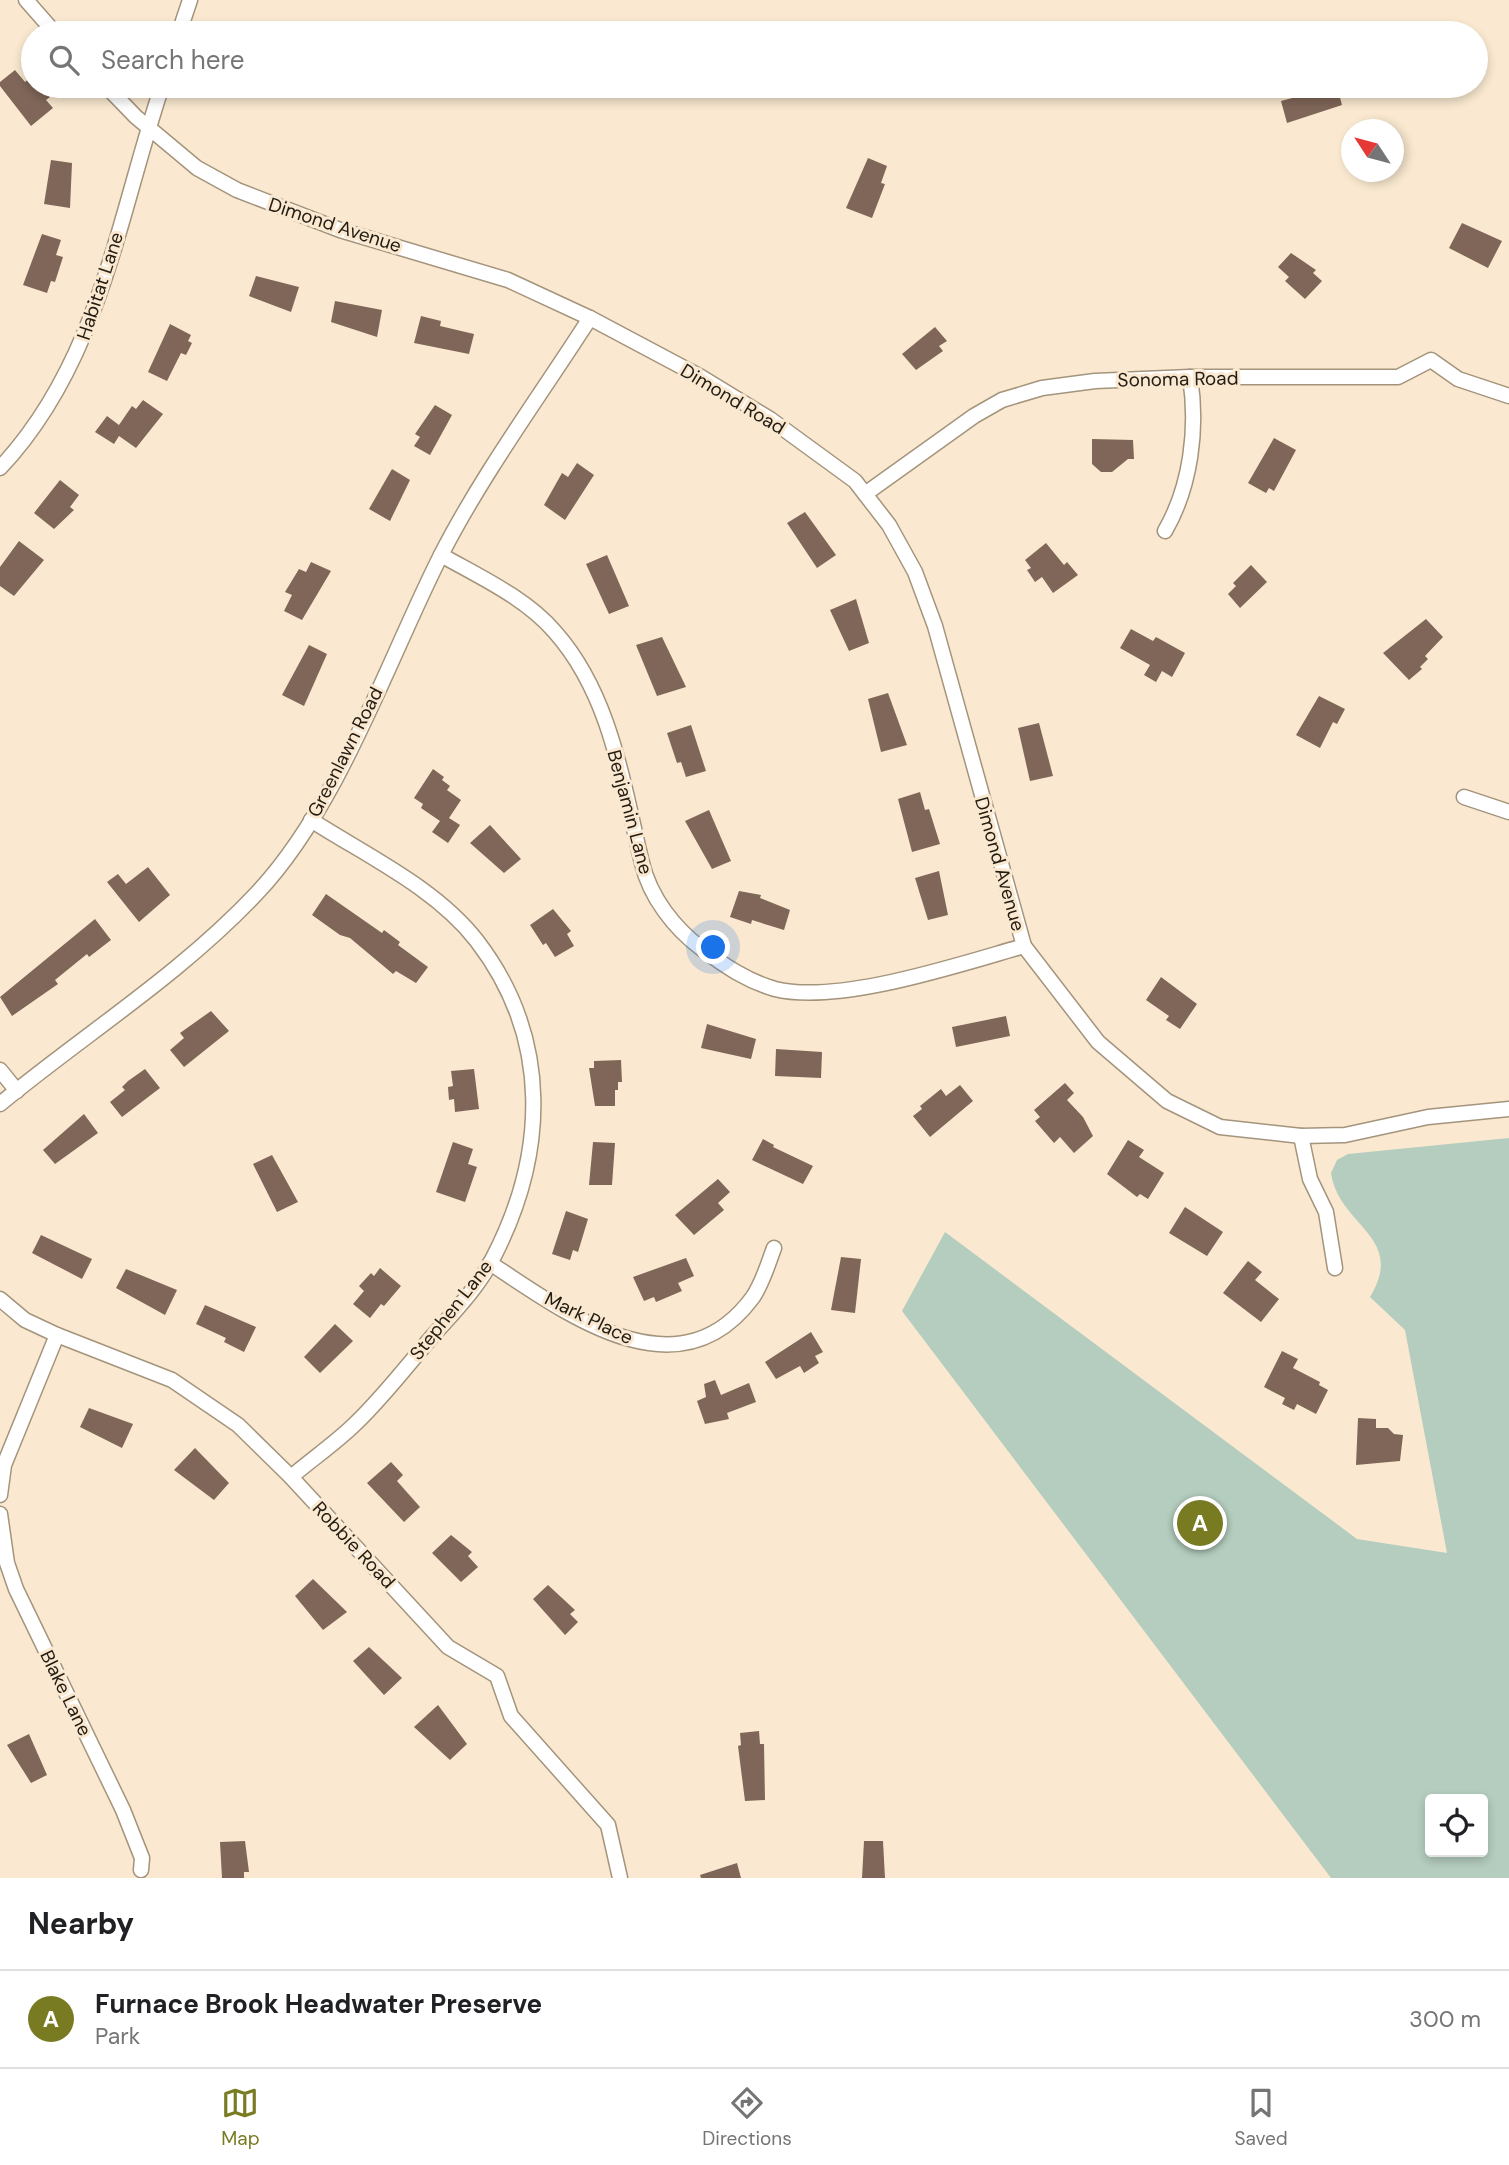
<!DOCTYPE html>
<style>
:root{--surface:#fff;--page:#f6f6f6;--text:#202124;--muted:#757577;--line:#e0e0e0;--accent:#797b23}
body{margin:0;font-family:"DM Sans",sans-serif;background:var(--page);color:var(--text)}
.controls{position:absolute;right:21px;bottom:21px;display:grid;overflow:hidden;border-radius:7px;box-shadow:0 4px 10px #0003}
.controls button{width:63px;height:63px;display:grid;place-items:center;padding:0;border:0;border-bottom:2px solid var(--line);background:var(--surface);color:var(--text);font:35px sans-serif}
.compass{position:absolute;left:1341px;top:119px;width:63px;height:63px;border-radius:50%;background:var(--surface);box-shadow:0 4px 10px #0003;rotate:306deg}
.you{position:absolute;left:714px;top:948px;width:24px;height:24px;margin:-18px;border:5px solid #fff;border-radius:50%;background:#1a73e8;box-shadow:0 0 0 10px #1a73e833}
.badge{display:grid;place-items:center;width:46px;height:46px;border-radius:50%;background:var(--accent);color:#fff;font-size:23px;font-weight:700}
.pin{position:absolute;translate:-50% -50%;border:4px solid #fff;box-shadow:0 2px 7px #0006}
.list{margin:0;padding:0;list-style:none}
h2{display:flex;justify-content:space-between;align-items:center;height:91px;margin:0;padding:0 28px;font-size:30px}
h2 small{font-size:23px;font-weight:400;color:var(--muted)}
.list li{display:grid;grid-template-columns:46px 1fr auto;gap:21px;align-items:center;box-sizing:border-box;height:98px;padding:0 28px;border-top:2px solid var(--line)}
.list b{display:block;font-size:26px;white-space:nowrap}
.list p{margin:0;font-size:23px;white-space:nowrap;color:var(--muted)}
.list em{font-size:23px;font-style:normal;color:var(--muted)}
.icon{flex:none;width:38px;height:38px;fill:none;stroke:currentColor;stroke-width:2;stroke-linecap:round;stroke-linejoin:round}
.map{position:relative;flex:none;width:1509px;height:1878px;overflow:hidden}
.search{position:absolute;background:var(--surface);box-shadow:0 4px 10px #0003;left:21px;right:21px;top:21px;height:77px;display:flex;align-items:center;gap:18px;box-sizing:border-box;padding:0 24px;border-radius:38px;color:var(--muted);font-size:26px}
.sheet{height:189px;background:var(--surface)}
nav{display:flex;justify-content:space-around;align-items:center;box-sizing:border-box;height:98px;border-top:2px solid var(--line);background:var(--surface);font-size:19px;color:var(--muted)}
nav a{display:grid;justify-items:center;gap:4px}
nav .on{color:var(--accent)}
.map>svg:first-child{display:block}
.green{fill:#b4cdbe;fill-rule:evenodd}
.building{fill:#7f6658}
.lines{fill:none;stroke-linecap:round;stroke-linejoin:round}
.minor-casing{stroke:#a4947c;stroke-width:17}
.minor{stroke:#fff;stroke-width:14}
.labels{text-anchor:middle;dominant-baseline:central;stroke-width:6;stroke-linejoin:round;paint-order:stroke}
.street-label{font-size:19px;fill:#221c13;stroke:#fae9d0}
</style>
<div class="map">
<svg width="1509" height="1878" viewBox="0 0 1509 1878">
<rect width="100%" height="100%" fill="#fae9d0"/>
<path class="green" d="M1509,1138v740h-178l-429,-567 43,-79 412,307 90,14 -42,-223 -35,-33c37,-61 -32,-71 -39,-124l6,-13 11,-6zM1430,1799h53v53h-53z"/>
<g class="building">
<path d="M15,70l10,12 8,-7v11h7l10,11 -4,3 7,8 -22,18 -31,-40v-4z"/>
<path d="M1337,86l5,19 -55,18 -6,-22z"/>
<path d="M868,158l19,8 -6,17 4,1 -13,34 -26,-10z"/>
<path d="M51,160l21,3 -2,45 -26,-4z"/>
<path d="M1462,223l40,18 -14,27 -39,-20z"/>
<path d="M42,234l19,6 -5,15 7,2 -8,25 -4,-1 -4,12 -24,-8z"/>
<path d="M1291,253l25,17 -3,3 9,8 -17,18 -20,-18 4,-4 -11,-10z"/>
<path d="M256,276l43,11 -8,25 -42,-16z"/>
<path d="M335,301l47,9 -5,27 -46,-15z"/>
<path d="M421,316l20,5 -1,5 34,8 -5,20 -55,-11z"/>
<path d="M170,324l21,11 -3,6 4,2 -6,12 -5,-2 -14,28 -19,-9z"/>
<path d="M935,327l12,14 -8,5 4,5 -27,19 -14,-16z"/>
<path d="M143,400l20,14 -27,34 -17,-12 -5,8 -19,-12 12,-16 12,9 13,-19 4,3z"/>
<path d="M435,405l17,10 -22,40 -16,-9 6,-9 -5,-3z"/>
<path d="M1274,438l22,12 -22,41 -5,-3 -3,5 -18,-10z"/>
<path d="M1092,439l41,1 1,19h-6l-16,13h-11l-9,-8z"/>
<path d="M577,463l17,12 -29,45 -21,-15 18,-32 6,4z"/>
<path d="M392,469l18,11 -20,41 -21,-12z"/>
<path d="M60,480l19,15 -9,12 4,3 -20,19 -20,-16z"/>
<path d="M805,512l31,43 -19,13 -30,-45z"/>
<path d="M19,541l25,19 -30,36 -14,-10v-19z"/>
<path d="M1046,543l18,22 3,-3 11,13 -25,18 -11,-16 -7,5 -8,-12 4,-2 -6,-8z"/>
<path d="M607,555l22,51 -20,8 -23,-50z"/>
<path d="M311,562l20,9 -29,49 -18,-9 8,-16 -7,-3 14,-23 7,3z"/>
<path d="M1251,565l16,17 -27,26 -12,-14 8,-8 -3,-3z"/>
<path d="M856,599l13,44 -20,8 -19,-41z"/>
<path d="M1426,619l17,18 -18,19 3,3 -8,8 2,2 -13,11 -26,-27z"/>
<path d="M1131,629l22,12 3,-4 29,16 -13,24 -10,-6 -6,11 -12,-7 6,-10 -30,-17z"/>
<path d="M662,637l24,50 -29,9 -21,-51z"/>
<path d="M309,645l18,9 -23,52 -22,-11z"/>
<path d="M888,693l19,52 -26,7 -13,-53z"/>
<path d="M1319,696l26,13 -8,15 -4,-2 -13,26 -24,-13z"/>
<path d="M1039,723l14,53 -23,5 -12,-53z"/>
<path d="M691,725l15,46 -20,6 -5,-15 -4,1 -10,-30z"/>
<path d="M433,769l11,8 -2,3 8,6 -3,4 14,10 -12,18 11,7 -12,18 -16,-11 8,-11 -19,-13 2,-4 -9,-6z"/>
<path d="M920,792l5,18 4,-1 11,35 -28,8 -14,-53z"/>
<path d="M709,810l22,51 -19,8 -27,-48z"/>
<path d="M490,825l31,34 -17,14 -34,-30z"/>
<path d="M148,867l22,28 -31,27 -32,-40 11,-8 8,10z"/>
<path d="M939,871l9,44 -20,5 -13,-42z"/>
<path d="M739,891l22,4 -1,3 30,12 -6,20 -32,-10 -1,4 -21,-7z"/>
<path d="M326,894l56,39 2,-3 16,12 -2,3 30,22 -12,16 -20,-12 -3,3 -43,-36 -10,-3 -28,-20z"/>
<path d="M553,909l18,22 -4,3 7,12 -19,11 -9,-14 -3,2 -13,-20z"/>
<path d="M95,919l16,21 -22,17 -2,-3 -32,26 3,4 -46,32 -12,-19z"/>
<path d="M1161,977l36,27 -17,25 -14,-9 3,-4 -23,-16z"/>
<path d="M211,1011l18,20 -45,36 -14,-17 14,-12 -4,-5z"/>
<path d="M1006,1016l4,20 -54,11 -4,-20z"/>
<path d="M707,1024l49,15 -5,20 -50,-11z"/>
<path d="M776,1049l46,3 -1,26 -46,-2z"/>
<path d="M621,1060l1,22h-4v8h-3v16h-20l-6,-38h5v-7z"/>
<path d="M145,1069l15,19 -38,29 -12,-15 15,-12 -3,-3 6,-6z"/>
<path d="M474,1069l5,40 -24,3 -1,-13 -5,1 -1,-13 5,-1 -2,-15z"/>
<path d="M1065,1083l9,10 -7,7 16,17 10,19 -19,17 -14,-16 -6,6 -19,-22 5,-4 -6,-7z"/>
<path d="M960,1085l13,16 -43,36 -17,-21 9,-7 -2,-3 21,-17 5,7z"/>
<path d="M84,1114l14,19 -43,31 -12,-14z"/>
<path d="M763,1139l11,6 -1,2 40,19 -10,18 -51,-24z"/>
<path d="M1128,1140l16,10 -5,7 25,16 -16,26 -8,-5 -3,3 -30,-23z"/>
<path d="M453,1142l20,7 -5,15 9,3 -12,35 -29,-10z"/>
<path d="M593,1142l22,1 -3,42h-23z"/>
<path d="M272,1155l26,47 -21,10 -24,-48z"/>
<path d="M718,1179l12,13 -12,11 6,7 -30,25 -19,-20z"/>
<path d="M1185,1207l38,25 -16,24 -38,-23z"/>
<path d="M566,1211l22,8 -10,33 -5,-2 -3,10 -18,-6z"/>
<path d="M41,1235l51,24 -10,20 -50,-26z"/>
<path d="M841,1257l20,2 -6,54 -24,-3z"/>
<path d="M686,1258l8,18 -16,7 4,8 -26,11 -2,-5 -10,4 -11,-24z"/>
<path d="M1248,1261l14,11 -7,8 24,19 -18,23 -38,-29z"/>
<path d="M380,1268l21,18 -17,20 -3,-2 -11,14 -17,-14 11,-13 -5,-5 12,-13 3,3z"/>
<path d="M126,1269l51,21 -12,25 -49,-27z"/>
<path d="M205,1305l51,22 -12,25 -20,-10 2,-4 -30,-14z"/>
<path d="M335,1324l18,17 -33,32 -16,-16z"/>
<path d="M811,1332l12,20 -8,4 4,7 -15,10 -4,-7 -24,13 -11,-17z"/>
<path d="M1282,1351l16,8 -5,9 27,14 -1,3 9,5 -12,24 -19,-10 -3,6 -12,-6 3,-6 -21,-11z"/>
<path d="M715,1380l6,15 28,-12 7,19 -29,11 2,6 -24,5 -8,-23 9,-4 -2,-13z"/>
<path d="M89,1408l44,16 -11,24 -42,-21z"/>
<path d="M1358,1418l18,1v9h12l6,6 9,1 -3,26 -44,4z"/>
<path d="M195,1448l34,35 -15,17 -40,-30z"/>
<path d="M391,1462l12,13 -6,6 23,26 -16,15 -37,-39z"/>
<path d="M451,1535l21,17 -4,4 10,11 -17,15 -29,-29z"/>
<path d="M313,1579l34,33 -24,18 -28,-34z"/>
<path d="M548,1585l27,25 -5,4 8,8 -13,13 -32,-36z"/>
<path d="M369,1647l33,31 -18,17 -31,-34z"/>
<path d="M438,1705l29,39 -17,16 -36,-33z"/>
<path d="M759,1731l1,13h4l1,56 -20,1 -7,-55 3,-1 -1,-12z"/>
<path d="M29,1734l18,41 -16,8 -24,-38z"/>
<path d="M245,1841l4,31h-5v6h-22l-2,-36z"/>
<path d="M864,1841h19l2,37h-23z"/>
<path d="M737,1863l4,15h-40l-1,-3z"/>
</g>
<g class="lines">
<g class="minor-casing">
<g id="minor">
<path d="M26,0l29,33"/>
<path d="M179,33l11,-33"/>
<path d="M106,86l30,31 61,51 40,22 103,40 168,50 82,38 111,59 69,42 85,62 34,44 26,47 20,54 89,320 74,96 69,59 53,26 81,9 44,-1 83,-18 81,-8"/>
<path d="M0,468c99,-105 118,-250 162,-382"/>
<path d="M865,494l109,-78 28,-16 40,-12 53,-7 95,-4h208l33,-17 27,19 51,17"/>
<path d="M1165,531c26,-45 33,-103 25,-154"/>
<path d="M441,555c39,22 85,43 114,77 56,63 68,153 87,231 8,34 32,65 60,86 23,17 45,32 73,40 64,16 185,-25 249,-43"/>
<path d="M1464,797l45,15"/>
<path d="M0,1070l17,21"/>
<path d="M0,1104c85,-70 181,-130 257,-211 82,-87 130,-231 184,-338 42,-82 99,-159 149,-237"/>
<path d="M1301,1136l9,43 16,33 9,56"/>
<path d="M490,1263c77,51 189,135 263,34 10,-15 15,-33 21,-49"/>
<path d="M0,1299l25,21 32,15 115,45 66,45 53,52 157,170 49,29 14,40 97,109 12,53"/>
<path d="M291,1477c21,-18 46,-35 65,-54 27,-26 50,-56 74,-84 21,-24 47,-50 62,-79 55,-105 60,-221 -15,-319 -41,-53 -110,-85 -166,-121"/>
<path d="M0,1495l4,-30 53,-130"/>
<path d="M0,1514l7,49 9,26 107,221 19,48 -1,12"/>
</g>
</g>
<use href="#minor" class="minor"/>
</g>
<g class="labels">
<g class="street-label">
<text transform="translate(335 225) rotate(18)">Dimond Avenue</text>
<text transform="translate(100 286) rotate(-72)">Habitat Lane</text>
<text transform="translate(1178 379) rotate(-1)">Sonoma Road</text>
<text transform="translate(733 399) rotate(31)">Dimond Road</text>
<text transform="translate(345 752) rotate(-63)">Greenlawn Road</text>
<text transform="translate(630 812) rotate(75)">Benjamin Lane</text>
<text transform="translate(1000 864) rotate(74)">Dimond Avenue</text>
<text transform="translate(451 1310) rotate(-52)">Stephen Lane</text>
<text transform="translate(589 1318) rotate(26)">Mark Place</text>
<text transform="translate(354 1545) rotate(47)">Robbie Road</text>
<text transform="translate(66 1693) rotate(64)">Blake Lane</text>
</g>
</g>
</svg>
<div class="controls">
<button><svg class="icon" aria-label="locate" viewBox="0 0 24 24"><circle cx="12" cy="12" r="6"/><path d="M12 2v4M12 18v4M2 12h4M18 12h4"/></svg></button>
</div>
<svg class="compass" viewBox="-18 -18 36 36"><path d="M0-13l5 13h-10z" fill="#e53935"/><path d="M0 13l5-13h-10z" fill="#757577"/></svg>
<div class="you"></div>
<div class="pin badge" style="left:1200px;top:1523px">A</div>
<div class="search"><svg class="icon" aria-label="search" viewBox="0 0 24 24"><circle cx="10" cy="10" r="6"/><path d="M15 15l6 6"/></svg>Search here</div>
</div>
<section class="sheet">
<h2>Nearby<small></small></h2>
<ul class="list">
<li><span class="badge">A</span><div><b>Furnace Brook Headwater Preserve</b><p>Park</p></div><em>300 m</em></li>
</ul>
</section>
<nav>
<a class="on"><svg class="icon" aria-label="map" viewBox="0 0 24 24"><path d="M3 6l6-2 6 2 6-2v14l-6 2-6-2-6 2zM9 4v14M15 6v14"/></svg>Map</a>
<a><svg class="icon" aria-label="directions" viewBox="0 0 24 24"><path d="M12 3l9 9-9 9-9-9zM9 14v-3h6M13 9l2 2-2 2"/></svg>Directions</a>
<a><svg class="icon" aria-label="saved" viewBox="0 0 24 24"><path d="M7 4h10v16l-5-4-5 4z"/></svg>Saved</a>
</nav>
